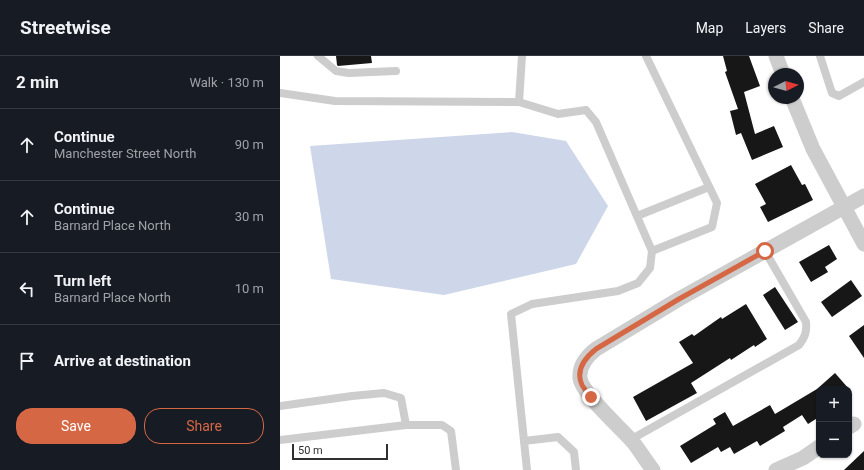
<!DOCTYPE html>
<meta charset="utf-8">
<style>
:root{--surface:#171b24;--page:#242831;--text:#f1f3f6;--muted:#9ea1a6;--line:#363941;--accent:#d66744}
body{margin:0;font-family:Roboto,sans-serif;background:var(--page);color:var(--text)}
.controls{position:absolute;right:12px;bottom:12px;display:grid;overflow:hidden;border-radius:8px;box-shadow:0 1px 3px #0004}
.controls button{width:36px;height:36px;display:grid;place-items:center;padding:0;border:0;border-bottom:1px solid var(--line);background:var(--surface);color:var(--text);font:20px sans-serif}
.compass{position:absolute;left:488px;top:12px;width:36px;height:36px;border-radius:50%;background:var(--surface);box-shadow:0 1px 3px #0004;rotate:84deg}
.scale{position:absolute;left:12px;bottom:10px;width:96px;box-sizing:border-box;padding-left:4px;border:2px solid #303030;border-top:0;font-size:11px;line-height:14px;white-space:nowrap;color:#303030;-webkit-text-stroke:3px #fff;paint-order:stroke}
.stop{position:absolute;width:12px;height:12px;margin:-9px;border:3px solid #d66744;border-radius:50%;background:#fff}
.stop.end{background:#d66744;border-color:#fff;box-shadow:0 1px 4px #0008}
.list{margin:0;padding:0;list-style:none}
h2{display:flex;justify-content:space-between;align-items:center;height:52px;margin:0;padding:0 16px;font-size:17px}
h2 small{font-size:13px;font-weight:400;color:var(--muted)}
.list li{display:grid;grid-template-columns:26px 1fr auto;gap:12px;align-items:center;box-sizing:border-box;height:72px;padding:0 16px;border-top:1px solid var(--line)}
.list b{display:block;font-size:15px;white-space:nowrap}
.list p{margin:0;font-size:13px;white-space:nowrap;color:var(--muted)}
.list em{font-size:13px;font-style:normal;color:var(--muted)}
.actions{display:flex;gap:8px;padding:12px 16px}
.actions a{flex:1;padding:9px 0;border:1px solid var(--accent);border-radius:16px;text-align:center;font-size:14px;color:var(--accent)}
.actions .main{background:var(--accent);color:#fff}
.icon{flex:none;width:22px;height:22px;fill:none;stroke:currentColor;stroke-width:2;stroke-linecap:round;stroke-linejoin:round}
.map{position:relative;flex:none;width:584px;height:414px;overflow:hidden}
header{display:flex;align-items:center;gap:24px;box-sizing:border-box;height:56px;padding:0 20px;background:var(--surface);border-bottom:1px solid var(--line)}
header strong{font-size:19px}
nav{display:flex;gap:22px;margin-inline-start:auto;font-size:14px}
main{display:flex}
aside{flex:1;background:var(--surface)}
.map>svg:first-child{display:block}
.water{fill:#ced6ea}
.building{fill:#171717}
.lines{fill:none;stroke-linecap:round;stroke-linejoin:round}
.service{stroke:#cdcdcd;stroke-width:8}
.minor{stroke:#cdcdcd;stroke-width:15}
.route{stroke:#d66744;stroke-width:5}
</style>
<header>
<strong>Streetwise</strong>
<nav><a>Map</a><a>Layers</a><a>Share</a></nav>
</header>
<main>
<aside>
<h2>2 min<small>Walk · 130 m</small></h2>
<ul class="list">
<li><svg class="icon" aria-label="ahead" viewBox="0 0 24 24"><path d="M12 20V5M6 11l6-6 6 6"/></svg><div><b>Continue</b><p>Manchester Street North</p></div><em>90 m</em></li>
<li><svg class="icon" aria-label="ahead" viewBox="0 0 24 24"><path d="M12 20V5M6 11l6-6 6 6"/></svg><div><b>Continue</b><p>Barnard Place North</p></div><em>30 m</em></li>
<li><svg class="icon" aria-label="left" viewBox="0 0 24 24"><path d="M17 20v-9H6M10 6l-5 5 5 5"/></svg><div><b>Turn left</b><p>Barnard Place North</p></div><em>10 m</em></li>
<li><svg class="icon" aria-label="arrive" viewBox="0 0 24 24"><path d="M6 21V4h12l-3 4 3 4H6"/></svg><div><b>Arrive at destination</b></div></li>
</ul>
<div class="actions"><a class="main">Save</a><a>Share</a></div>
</aside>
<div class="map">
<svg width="584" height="414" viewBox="0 0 584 414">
<rect width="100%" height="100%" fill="#fff"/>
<path class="water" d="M232,76l54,9 42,65 -32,58 -132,31 -113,-16 -21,-133z"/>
<g class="building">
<path d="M56,0h35l1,7 -34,3 -1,-1z"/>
<path d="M443,0h26l11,30 -16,6 11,42 19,-8 9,21 -31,13 -11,-27 -5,2 -6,-24 8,-2 -13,-37 2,-1z"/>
<path d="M511,109l11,20 3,-1 8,16 -45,22 -8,-15 6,-3 -11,-20z"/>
<path d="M549,189l8,14 -12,8 3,5 -17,10 -12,-20z"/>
<path d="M571,224l11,16 -30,21 -11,-15z"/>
<path d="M495,231l23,35 -13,8 -22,-35z"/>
<path d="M466,248l21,35 -12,8 -1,-2 -23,15 -1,-2 -39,25 6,10 -51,28 -13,-24 60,-34 -14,-21 13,-8 2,2 27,-19 1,2z"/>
<path d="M584,269v33l-15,-22z"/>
<path d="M555,317l14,16h-30v28l-11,7 -6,-9 -19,12 2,4 -25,15 -3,-5 -23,13 -4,-7 -9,5 -3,-5 -27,16 -11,-17 36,-22 -3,-5 12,-7 8,14 37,-21 5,9 42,-25z"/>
<path d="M584,395v19h-20z"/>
</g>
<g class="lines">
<g class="service">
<path d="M38,0l18,15 13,2 47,-2"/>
<path d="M366,0l71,147 -5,24 -60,24"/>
<path d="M540,0l12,37 7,3 25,-14"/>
<path d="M0,37l55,8 184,1 39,12 28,-4 10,12 56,129 -2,17 -12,15 -20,8 -86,13 -21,10 13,127"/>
<path d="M239,46l3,-46"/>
<path d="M357,160l72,-29"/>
<path d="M0,350l72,-10 32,-3 17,5 5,27h36l9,6 5,39"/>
<path d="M0,384l126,-15"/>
<path d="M350,384l169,-95c6,-8 8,-13 7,-23l-41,-71"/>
<path d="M247,414l-3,-29 34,-4 16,15 2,18"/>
</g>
<g class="minor">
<path d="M496,0l7,18"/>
<path d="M512,42l21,51 51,95"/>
<path d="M569,371l5,-3"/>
<path d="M373,414c-7,-9 -13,-19 -20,-28 -12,-14 -51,-48 -53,-64 -1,-13 7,-22 16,-29l83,-50 185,-103"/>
<path d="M496,414l27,-12 16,-11"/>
</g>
</g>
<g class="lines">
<path class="route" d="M311,341c-3,-4 -7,-8 -9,-12 -7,-15 4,-28 14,-36l83,-50 86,-48"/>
</g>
</svg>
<div class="controls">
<button>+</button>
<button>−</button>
</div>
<svg class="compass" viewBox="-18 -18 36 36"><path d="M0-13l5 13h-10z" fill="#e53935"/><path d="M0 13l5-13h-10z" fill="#9ea1a6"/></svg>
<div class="scale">50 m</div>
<div class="stop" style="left:485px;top:195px"></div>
<div class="stop end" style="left:311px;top:341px"></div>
</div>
</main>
